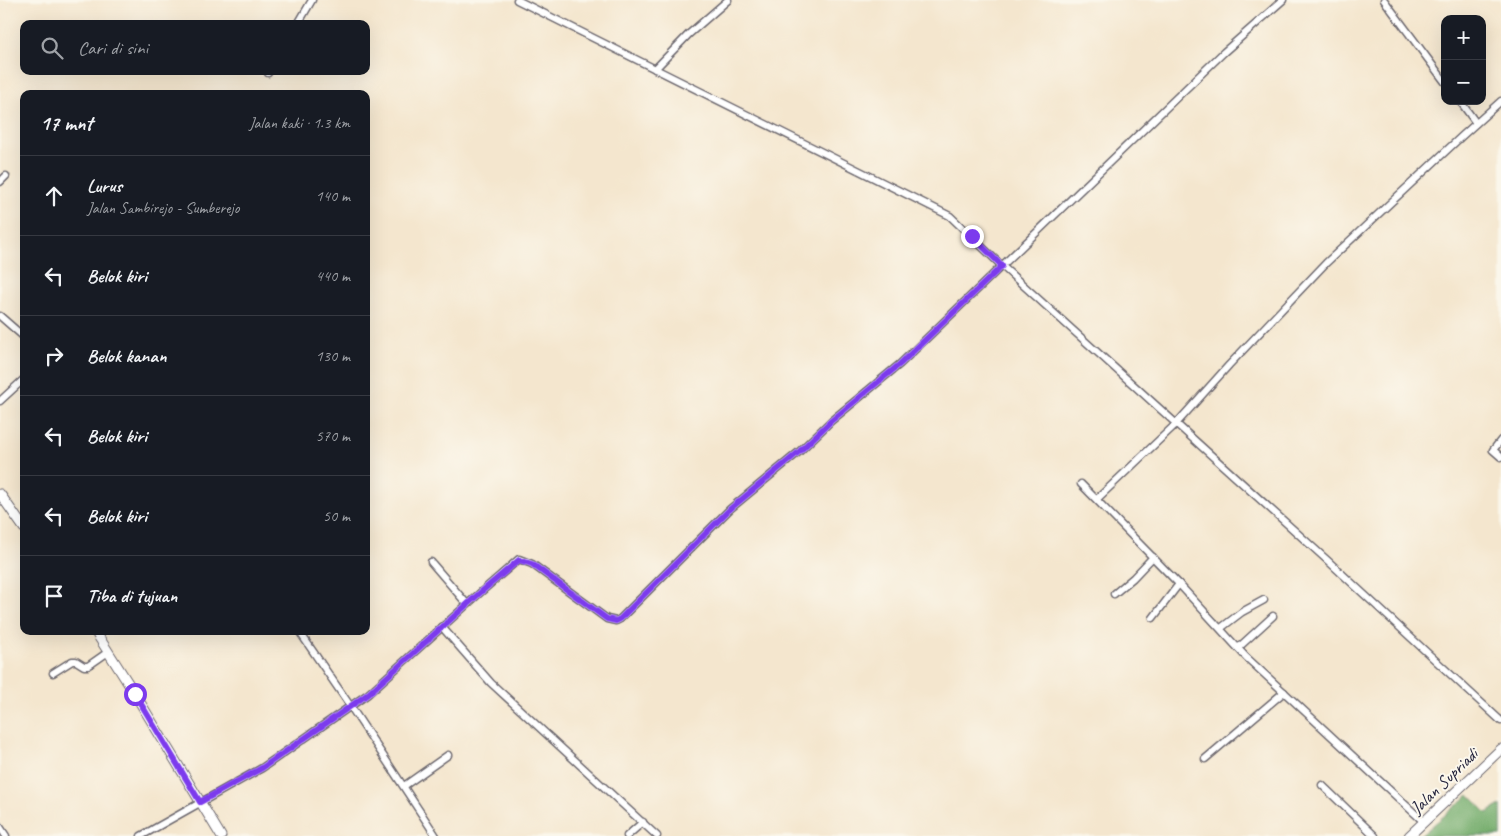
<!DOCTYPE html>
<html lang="id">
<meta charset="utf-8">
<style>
:root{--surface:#171b24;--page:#242831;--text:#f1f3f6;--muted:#9ea1a6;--line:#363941}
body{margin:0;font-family:Caveat,sans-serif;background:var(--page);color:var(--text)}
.controls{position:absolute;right:15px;top:15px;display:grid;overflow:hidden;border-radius:10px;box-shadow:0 5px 20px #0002}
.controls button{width:45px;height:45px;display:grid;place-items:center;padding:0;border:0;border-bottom:1px solid var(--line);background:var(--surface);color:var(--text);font:25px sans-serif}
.stop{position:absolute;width:15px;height:15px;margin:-11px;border:4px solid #7c3aed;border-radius:50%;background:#fff}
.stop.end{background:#7c3aed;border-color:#fff;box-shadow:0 1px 5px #0008}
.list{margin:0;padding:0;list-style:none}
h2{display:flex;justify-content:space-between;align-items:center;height:65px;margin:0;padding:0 20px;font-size:21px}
h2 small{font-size:16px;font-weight:400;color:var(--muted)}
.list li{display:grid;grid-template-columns:32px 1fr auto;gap:15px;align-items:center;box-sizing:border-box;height:80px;padding:0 20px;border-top:1px solid var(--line)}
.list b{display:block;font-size:19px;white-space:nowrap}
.list p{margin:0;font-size:16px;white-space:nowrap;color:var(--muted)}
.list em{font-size:16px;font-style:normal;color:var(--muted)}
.icon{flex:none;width:28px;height:28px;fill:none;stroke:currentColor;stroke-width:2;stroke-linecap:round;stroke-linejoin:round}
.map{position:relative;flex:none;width:1501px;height:836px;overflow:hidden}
.search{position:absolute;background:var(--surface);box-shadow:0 5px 20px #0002;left:20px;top:20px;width:350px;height:55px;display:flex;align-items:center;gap:12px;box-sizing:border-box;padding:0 18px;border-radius:10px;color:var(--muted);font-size:19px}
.panel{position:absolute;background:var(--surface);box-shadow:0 5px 20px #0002;left:20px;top:90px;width:350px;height:545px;border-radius:10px}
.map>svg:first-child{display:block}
.forest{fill:#70aa68;stroke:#496652}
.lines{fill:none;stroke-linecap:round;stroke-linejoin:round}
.minor-casing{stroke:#6c676e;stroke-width:9}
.major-casing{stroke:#6c676e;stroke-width:11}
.minor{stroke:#fff;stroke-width:6}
.major{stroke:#fff;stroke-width:9}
.route{stroke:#7c3aed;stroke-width:6}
.labels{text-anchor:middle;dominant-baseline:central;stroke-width:4;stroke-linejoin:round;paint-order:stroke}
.street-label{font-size:18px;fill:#22223b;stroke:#fbf7ec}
</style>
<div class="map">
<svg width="1501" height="836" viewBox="0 0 1501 836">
<rect width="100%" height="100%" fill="#fbf7ec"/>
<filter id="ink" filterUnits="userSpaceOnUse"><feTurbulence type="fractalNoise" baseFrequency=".02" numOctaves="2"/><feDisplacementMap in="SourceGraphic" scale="10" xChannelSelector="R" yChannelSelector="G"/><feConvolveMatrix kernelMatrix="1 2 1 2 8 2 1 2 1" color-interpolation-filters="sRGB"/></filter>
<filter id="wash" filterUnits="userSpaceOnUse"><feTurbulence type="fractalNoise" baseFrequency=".0096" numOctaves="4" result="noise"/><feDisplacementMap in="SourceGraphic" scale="20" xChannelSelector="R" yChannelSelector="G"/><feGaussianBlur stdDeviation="1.12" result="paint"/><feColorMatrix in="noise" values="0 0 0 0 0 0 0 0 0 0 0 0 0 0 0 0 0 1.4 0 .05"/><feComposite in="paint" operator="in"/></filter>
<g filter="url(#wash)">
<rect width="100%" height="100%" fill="#f4e6ce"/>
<path class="forest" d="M1469,795l18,18 14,-8v31h-81z"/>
</g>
<g filter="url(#ink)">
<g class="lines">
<g class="minor-casing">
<g id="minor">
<path d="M517,0l433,216 52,50 325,294 174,161"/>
<path d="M1384,0l61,82"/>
<path d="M298,24l14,-24"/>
<path d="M655,69l34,-35 39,-34"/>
<path d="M268,73l1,-2"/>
<path d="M1460,101l16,22"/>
<path d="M0,182l6,-6"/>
<path d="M0,316l24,21"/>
<path d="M0,401l24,-22"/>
<path d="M1501,440l-8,10 8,7"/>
<path d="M1081,484l98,100 67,73 178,165"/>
<path d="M1097,499l79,-75 53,-59 97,-102 136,-127 39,-35"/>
<path d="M431,562l36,42"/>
<path d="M1114,594l19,-16 20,-21"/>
<path d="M1153,618l26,-34"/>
<path d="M442,627l49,56 166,153"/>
<path d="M1221,628l21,-16 22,-12"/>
<path d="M299,631l52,76 85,129"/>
<path d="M1238,648l35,-32"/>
<path d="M53,673l19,-12h4l8,5h4l20,-14"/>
<path d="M1205,759l79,-67"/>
<path d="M1322,785l53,51"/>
<path d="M404,786l44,-31"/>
<path d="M0,827l6,9"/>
<path d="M141,836l121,-68 106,-74 113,-102 38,-33 13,5 75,55 9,2 4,-2 110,-110 70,-58 31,-30 69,-57 324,-312 59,-52"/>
<path d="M627,836l16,-14"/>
</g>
</g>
<g class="major-casing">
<g id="major">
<path d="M0,494l24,34"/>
<path d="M95,631l40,63 86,142"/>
<path d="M1409,836l92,-87"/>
</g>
</g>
<use href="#minor" class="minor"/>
<use href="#major" class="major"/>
</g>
</g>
<g class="lines" filter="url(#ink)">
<path class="route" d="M135,694l65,108 62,-34 106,-74 113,-102 38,-32 13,4 75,55 9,2 4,-2 110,-110 70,-58 31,-30 69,-57 102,-98 -30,-30"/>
</g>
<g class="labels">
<g class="street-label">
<text transform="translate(1444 781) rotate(-44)">Jalan Supriadi</text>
</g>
</g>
</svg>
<div class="controls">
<button>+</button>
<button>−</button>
</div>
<div class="stop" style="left:135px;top:694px"></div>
<div class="stop end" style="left:972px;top:236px"></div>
<div class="search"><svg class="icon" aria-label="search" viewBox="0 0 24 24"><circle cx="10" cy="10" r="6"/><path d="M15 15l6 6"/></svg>Cari di sini</div>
<section class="panel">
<h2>17 mnt<small>Jalan kaki · 1.3 km</small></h2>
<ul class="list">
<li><svg class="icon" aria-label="ahead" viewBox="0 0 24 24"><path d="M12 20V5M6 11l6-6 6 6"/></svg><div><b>Lurus</b><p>Jalan Sambirejo - Sumberejo</p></div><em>140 m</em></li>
<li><svg class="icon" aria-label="left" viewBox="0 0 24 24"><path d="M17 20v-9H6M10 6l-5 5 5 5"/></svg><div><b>Belok kiri</b></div><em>440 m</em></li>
<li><svg class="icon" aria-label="right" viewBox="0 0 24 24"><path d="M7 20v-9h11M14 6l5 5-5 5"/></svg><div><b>Belok kanan</b></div><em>130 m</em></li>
<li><svg class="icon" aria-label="left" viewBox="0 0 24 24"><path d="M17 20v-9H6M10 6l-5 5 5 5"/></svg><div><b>Belok kiri</b></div><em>570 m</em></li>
<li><svg class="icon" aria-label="left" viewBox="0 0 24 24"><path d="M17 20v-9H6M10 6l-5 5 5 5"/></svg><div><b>Belok kiri</b></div><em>50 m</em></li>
<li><svg class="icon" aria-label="arrive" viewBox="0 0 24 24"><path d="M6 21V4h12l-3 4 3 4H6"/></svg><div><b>Tiba di tujuan</b></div></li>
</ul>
</section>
</div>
